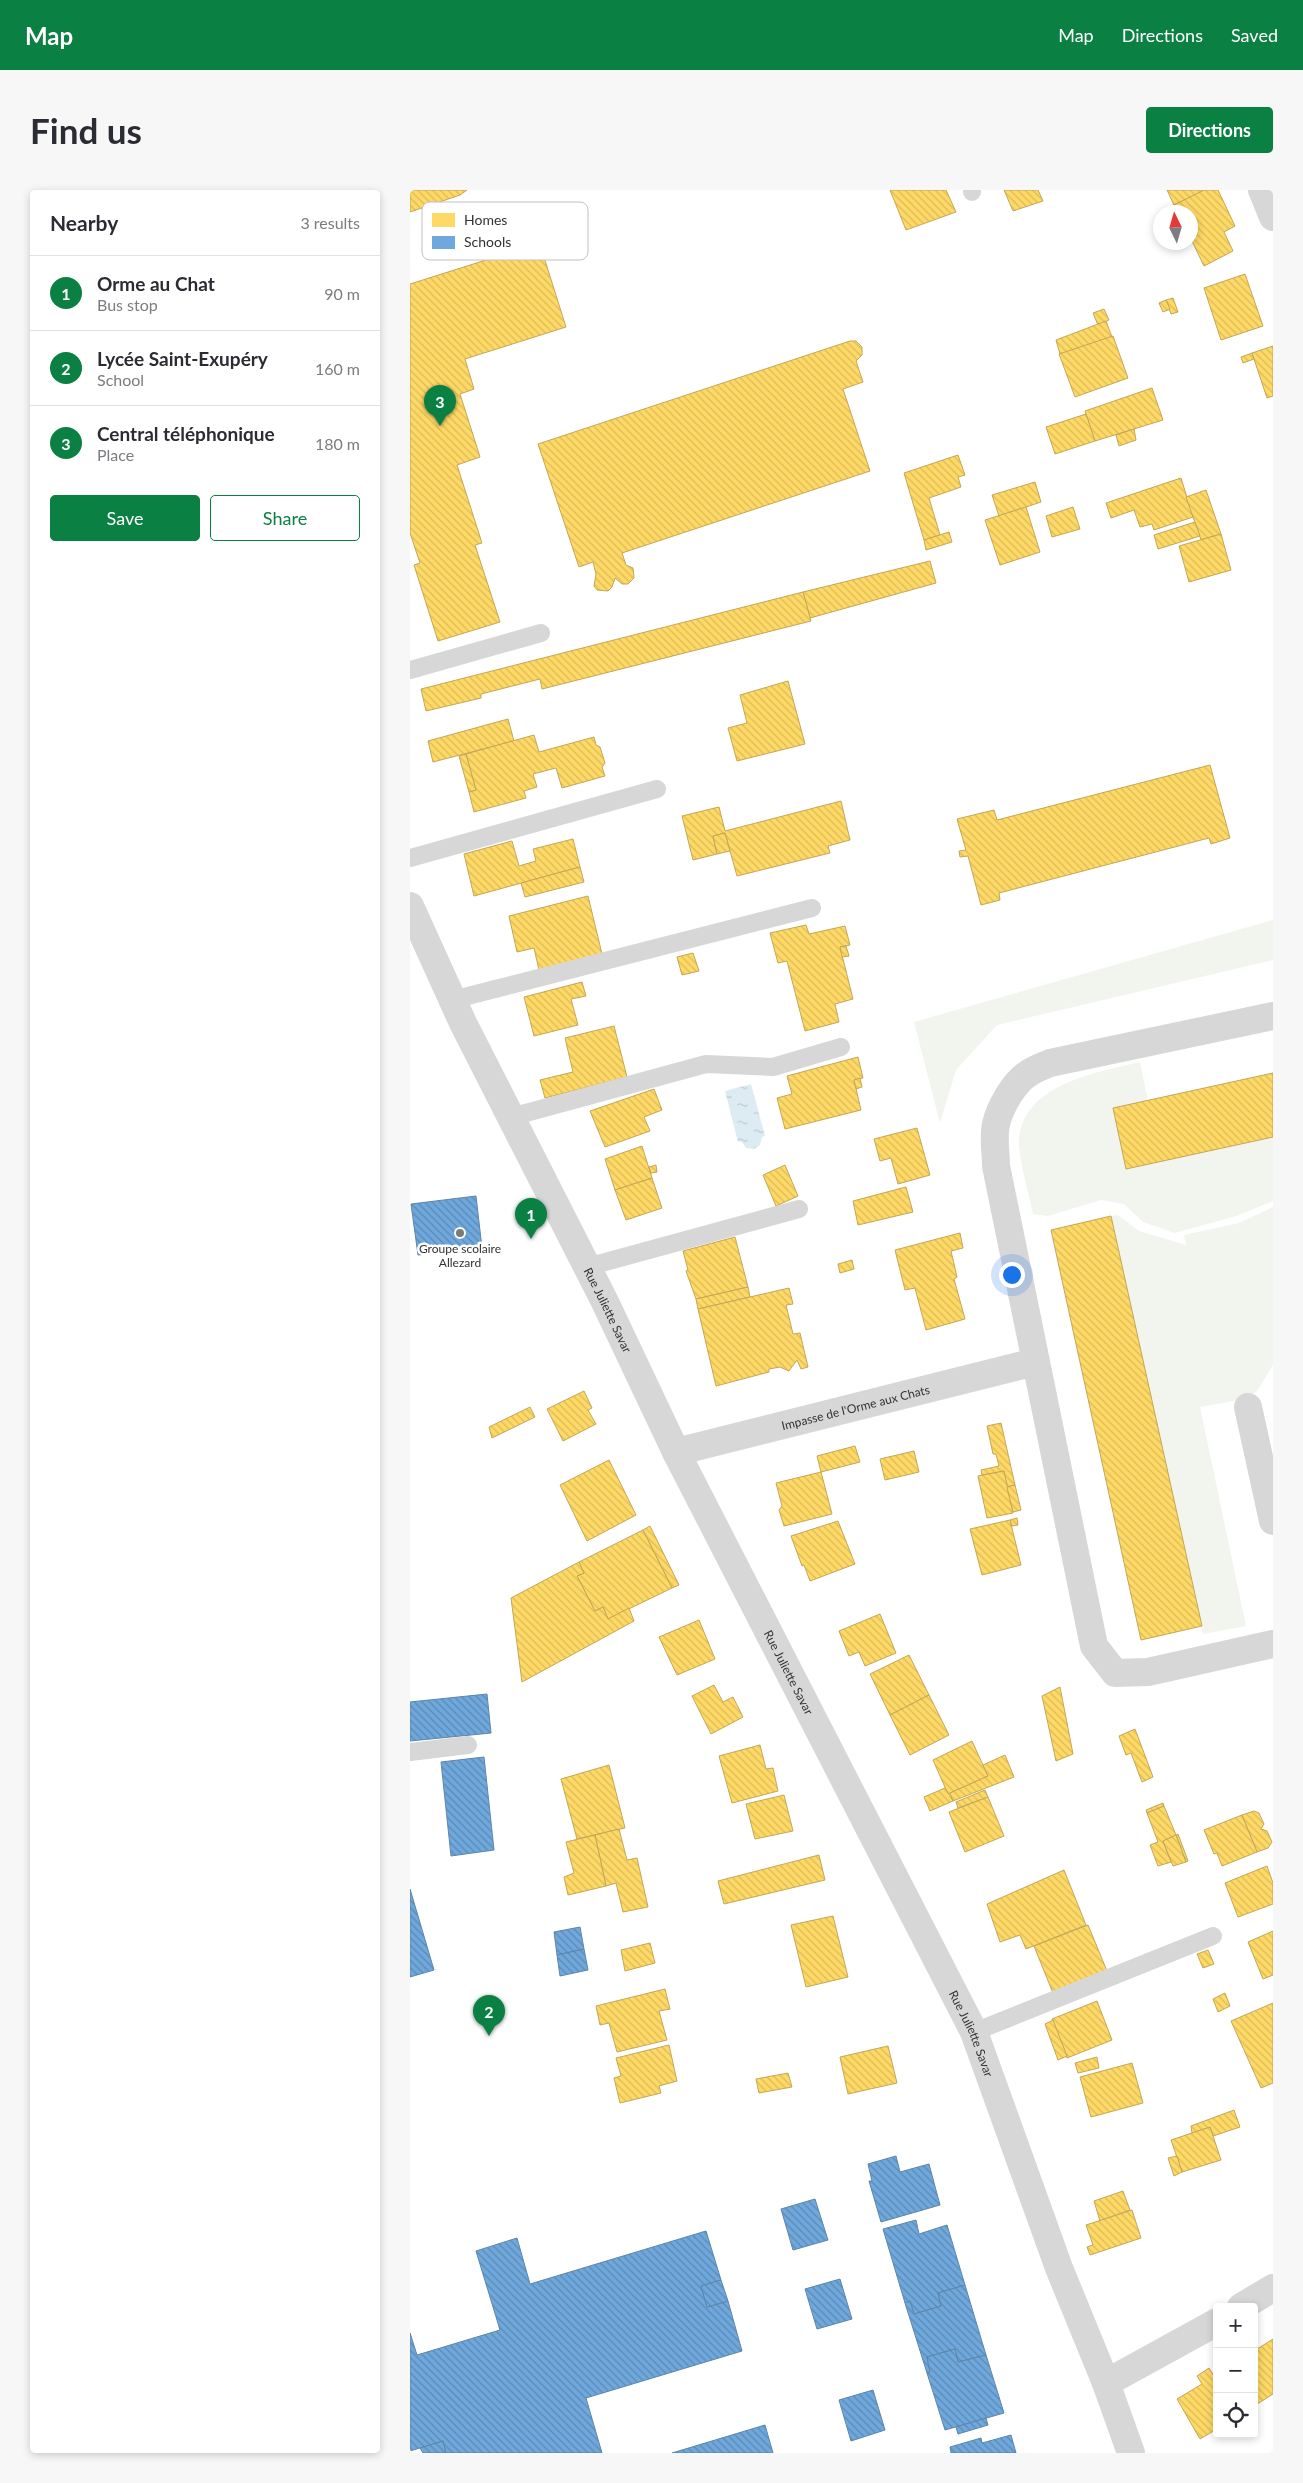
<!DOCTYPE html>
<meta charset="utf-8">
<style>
:root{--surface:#fff;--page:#f7f7f7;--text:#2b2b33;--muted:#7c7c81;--line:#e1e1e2;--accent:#0b8043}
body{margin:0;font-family:Lato,sans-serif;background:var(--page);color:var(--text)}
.controls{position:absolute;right:15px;bottom:15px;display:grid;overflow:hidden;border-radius:5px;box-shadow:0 2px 8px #0003}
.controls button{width:45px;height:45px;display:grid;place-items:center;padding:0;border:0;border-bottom:1px solid var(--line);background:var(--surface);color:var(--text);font:25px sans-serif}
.compass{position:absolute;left:743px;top:15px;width:45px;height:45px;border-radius:50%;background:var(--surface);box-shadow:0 2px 8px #0003;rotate:355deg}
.you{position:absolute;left:601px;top:1084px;width:18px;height:18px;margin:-12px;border:4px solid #fff;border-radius:50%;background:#1a73e8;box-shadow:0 0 0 8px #1a73e833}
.badge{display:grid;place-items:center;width:32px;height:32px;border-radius:50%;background:var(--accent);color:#fff;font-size:16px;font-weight:700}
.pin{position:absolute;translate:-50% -41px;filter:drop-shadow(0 1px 2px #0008)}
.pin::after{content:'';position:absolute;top:26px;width:18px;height:15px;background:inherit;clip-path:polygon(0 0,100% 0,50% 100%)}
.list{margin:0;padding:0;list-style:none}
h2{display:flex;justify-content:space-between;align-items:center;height:65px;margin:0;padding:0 20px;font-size:21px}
h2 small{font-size:16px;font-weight:400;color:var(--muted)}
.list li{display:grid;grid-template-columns:32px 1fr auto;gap:15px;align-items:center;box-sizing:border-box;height:75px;padding:0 20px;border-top:1px solid var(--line)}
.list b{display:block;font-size:19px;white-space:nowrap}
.list p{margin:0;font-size:16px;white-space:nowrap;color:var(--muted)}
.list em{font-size:16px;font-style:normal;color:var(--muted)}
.actions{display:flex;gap:10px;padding:15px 20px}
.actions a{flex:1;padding:11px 0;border:1px solid var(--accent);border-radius:5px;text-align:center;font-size:18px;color:var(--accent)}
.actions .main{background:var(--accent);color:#fff}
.icon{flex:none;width:28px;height:28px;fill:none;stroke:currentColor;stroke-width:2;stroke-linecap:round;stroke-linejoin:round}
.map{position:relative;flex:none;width:863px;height:2263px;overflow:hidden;border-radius:5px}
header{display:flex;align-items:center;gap:30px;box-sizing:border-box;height:70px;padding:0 25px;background:var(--accent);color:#fff}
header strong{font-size:24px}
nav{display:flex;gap:28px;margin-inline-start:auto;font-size:18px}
.intro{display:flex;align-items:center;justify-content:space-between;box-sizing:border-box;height:120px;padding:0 30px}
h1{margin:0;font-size:35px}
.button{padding:12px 22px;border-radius:5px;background:var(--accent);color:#fff;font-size:18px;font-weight:700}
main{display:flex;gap:30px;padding:0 30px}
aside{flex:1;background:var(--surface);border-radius:5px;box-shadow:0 2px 8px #0003}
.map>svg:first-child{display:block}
.grass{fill:#f1f5ed}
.water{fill:url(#water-ripples)}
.homes{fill:url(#homes-back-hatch);stroke:#c2a757}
.schools{fill:url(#schools-back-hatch);stroke:#5d85a9}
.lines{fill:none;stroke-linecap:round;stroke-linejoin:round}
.service{stroke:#d7d7d7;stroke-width:18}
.minor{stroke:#d7d7d7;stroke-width:28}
.tertiary{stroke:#d7d7d7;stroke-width:28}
.poi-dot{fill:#7a7a7a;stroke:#fff;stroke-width:2}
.labels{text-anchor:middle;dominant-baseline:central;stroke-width:5;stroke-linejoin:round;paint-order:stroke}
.poi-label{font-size:12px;fill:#333;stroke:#fff}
.street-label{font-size:12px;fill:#333;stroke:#fff}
.key{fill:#fff;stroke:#c2c2c2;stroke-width:1}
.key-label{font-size:14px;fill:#333}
</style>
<header>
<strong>Map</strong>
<nav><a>Map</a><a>Directions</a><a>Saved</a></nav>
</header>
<div class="intro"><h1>Find us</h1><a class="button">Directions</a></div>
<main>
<aside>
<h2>Nearby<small>3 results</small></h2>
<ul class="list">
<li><span class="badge">1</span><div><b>Orme au Chat</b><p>Bus stop</p></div><em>90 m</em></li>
<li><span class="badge">2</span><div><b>Lycée Saint-Exupéry</b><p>School</p></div><em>160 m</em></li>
<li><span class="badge">3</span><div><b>Central téléphonique</b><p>Place</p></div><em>180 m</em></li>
</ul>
<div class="actions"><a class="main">Save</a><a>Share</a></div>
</aside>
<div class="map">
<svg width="863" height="2263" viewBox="0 0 863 2263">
<defs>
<pattern id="water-ripples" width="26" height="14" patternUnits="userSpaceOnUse" patternTransform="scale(1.25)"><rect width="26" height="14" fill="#ddebf3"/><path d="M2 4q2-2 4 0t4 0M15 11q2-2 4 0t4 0" fill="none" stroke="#becad1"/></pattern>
<pattern id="homes-back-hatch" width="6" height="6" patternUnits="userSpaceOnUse" patternTransform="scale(1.25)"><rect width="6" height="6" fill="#ffd966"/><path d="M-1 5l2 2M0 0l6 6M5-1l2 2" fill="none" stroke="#dbbb59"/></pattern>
<pattern id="schools-back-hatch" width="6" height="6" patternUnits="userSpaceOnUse" patternTransform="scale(1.25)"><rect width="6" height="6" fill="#6fa8dc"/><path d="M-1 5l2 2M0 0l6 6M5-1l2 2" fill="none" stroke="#5c89b3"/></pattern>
</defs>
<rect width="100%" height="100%" fill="#fff"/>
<g class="grass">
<path d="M863,730v40l-276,65 -41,45 -16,53 -26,-101z"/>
<path d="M730,872l8,39 125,36v64l-37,15 -61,17 -32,-11 -19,-18 -23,-4 -53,16 -15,-2c-3,-16 -16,-62 -14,-75 6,-56 77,-66 121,-77z"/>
<path d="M863,1017v158l-16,26 -12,8 -45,8 46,219 -43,8 -92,-418 7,-1 21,16 47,14 -2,-10 55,-12z"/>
</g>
<path class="water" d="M341,894l14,52 -3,1 -2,8 -6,4 -8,-1 -4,-6h-4l-13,-51z"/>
<g class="homes">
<path d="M0,0h57l-7,5 -50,17z"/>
<path d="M480,0h56l10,22 -50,18z"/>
<path d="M594,0h34l5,11 -30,10z"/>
<path d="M757,0h36v1l-29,14z"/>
<path d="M794,0h14l17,36 -11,6 9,19 -29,15 -13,-27v-27h-14l-3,-7z"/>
<path d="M127,45l29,92 -101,32 9,30 -14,5 20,63 -23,8 25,78 -7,2 25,77 -62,19 -24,-76 6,-2 -10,-30v-249l76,-24 -2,-8z"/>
<path d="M835,84l18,52 -42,14 -17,-52z"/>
<path d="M763,108l5,14 -7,2 -5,-14z"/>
<path d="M756,110l4,9 -7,3 -4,-9z"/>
<path d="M694,119l5,11 -11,5 -5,-12z"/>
<path d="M696,131l6,16 -52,17 -4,-14z"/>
<path d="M703,146l15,42 -53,19 -16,-43z"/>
<path d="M440,151h6l6,6v8l-6,6 7,21 -20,7 27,82 -248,82 4,12 7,3 1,10 -6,6h-6l-7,-6 -3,9 -4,4 -11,-1 -3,-4 2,-12 -3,-12 -14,5 -41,-123z"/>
<path d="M863,156v50l-6,2 -15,-45z"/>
<path d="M842,163l2,6 -11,4 -2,-6z"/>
<path d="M742,198l11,32 -68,21 -10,-30z"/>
<path d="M676,224l9,27 -40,13 -9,-27z"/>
<path d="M724,239l2,11 -17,6 -3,-11z"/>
<path d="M548,265l7,20 -7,2 3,10 -32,11 11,37 -16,5 -20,-67z"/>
<path d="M771,288l12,39 -39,13 -2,-6 -12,3 -6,-17 -23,8 -5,-15z"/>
<path d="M625,292l6,20 -42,14 -7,-21z"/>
<path d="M796,300l15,44 -20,6 -15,-43z"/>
<path d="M616,317l14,45 -40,13 -15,-45z"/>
<path d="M663,317l7,22 -28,8 -6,-21z"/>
<path d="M785,332l5,14 -42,13 -4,-14z"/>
<path d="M539,342l3,10 -26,8 -2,-10z"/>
<path d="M811,344l10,36 -42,12 -10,-36z"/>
<path d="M520,371l6,22 -126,35 -7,-26z"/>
<path d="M393,402l8,29 -269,68 -2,-10 -59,15v4l-55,13 -5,-22z"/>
<path d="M378,491l17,63 -68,17 -9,-33 19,-5 -7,-28z"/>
<path d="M98,529l6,22 -81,21 -5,-21z"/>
<path d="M124,545l5,17 55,-15 2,8 4,2 5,16 -3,4 3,9 -43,12 -6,-20 -23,6 4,13 -13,4 2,7 -52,14 -5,-20 7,-2 -10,-36z"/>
<path d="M56,564l10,36 -7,2 -10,-36z"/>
<path d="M800,575l20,73 -19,6 -2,-6 -210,55 1,7 -19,5 -13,-49 -8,1 -1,-6 7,-1 -9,-31 37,-9 3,10z"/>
<path d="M431,611l9,39 -22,6 2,7 -93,23 -12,-43 -12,3 4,18 -24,6 -11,-44 37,-9 6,24z"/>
<path d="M315,643l5,18 -13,3 -4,-18z"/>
<path d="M163,649l7,28 -106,29 -10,-42 48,-13 7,25 17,-5 -3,-12z"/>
<path d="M170,677l4,15 -59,15 -4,-14z"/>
<path d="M178,706l14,58 -63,16 -5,-22 -17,4 -8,-36z"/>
<path d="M396,735l3,9 36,-8 5,19 -10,2 13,52 -18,5 4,18 -34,9 -18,-70 -9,2 -8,-30z"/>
<path d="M436,756l3,10 -7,1 -2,-10z"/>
<path d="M283,763l6,18 -17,4 -5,-18z"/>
<path d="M172,792l4,14 -15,3 7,26 -44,11 -10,-39z"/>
<path d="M204,836l13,51 -82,21 -5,-18 33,-8 -8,-34z"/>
<path d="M448,867l5,21 -9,2 7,30 -76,19 -8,-31 15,-4 -5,-18z"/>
<path d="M863,883v64l-147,32 -13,-61z"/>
<path d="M450,888l2,9 -6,2 -2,-9z"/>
<path d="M244,899l8,21 -18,7 6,14 -45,16 -15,-36z"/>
<path d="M507,938l13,47 -32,9 -7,-26 -11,3 -6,-22z"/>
<path d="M232,956l10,32 -37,12 -10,-31z"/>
<path d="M246,975l1,7 -6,1 -2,-6z"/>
<path d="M375,975l13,31 -22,10 -13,-31z"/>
<path d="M242,988l10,30 -36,12 -11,-30z"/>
<path d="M496,997l7,25 -55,13 -5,-24z"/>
<path d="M701,1026l91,410 -61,14 -90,-410z"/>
<path d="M550,1043l3,15 -12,3 6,26 -3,2 11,40 -39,11 -11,-42 -10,2 -10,-40z"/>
<path d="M325,1047l13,50 -52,12 -10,-28 2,-1 -5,-19z"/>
<path d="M442,1070l2,9 -14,4 -2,-9z"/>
<path d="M338,1097l2,10 -52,12 -2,-10z"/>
<path d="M379,1098l4,16 -7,1 7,29 7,-1 8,34 -7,2 -4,-9 -8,11 -9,-4 -11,2v3l-53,14 -18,-77z"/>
<path d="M174,1201l8,17 -4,2 8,14 -33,17 -16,-32z"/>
<path d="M120,1217l5,10 -43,21 -3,-11z"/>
<path d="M591,1233l14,62 -8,2 -3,-16 -22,4 -1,-5 18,-4 -3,-12h-3l-6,-28z"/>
<path d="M445,1256l5,16 -39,10 -4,-16z"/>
<path d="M504,1261l5,21 -34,8 -5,-21z"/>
<path d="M199,1270l27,55 -49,26 -27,-56z"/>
<path d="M594,1281l9,42 -26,5 -9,-42z"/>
<path d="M411,1282l11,42 -48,12 -5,-16 3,-4 -6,-23z"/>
<path d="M605,1295l6,25 -8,2 -6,-25z"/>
<path d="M607,1328l1,7 -6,1 -2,-6z"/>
<path d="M600,1330l11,45 -39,10 -12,-46z"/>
<path d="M428,1331l17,43 -45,17 -6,-16 -2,1 -11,-30z"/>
<path d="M240,1336l29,59 -7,3 -29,-58z"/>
<path d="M233,1340l29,58 -64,31 -5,-12 -8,4 -18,-35 7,-3 -5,-11z"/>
<path d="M169,1372l5,11 -7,3 18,35 8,-4 5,12 21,-11 5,13 -112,61 -11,-84z"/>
<path d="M470,1424l16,39 -31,13 -6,-14 -10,4 -10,-25z"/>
<path d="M289,1430l16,39 -38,16 -18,-38z"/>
<path d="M499,1465l20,40 -39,20 -20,-41z"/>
<path d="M304,1495l9,17 10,-5 10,20 -32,17 -19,-38z"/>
<path d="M650,1497l13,67 -17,7 -14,-65z"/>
<path d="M519,1505l20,40 -39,20 -20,-40z"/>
<path d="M725,1539l18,48 -11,5 -11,-29 -5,2 -7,-19z"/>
<path d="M562,1551l16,35 -40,18 -15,-34z"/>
<path d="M350,1555l6,24 7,-1 5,23 -46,12 -13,-47z"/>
<path d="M595,1565l9,22 -61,24 -3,-8 38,-17 -5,-11z"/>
<path d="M199,1575l16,63 -48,11 -16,-60z"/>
<path d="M535,1598l8,13 -23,10 -6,-14z"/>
<path d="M575,1600l3,7 -30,11 -2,-6z"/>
<path d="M374,1605l9,36 -38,8 -9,-35z"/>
<path d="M578,1607l16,39 -39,16 -16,-40z"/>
<path d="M753,1613l1,3 -17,7 -1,-3z"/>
<path d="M754,1616l12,29 -13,6 8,21 -13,4 -8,-21 8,-3 -11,-29z"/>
<path d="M844,1621l5,2 5,11 -3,5 6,2 5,11 -4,6 -11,4 -15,-37z"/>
<path d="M832,1625l15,37 -35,14 -5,-13 -3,1 -10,-24z"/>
<path d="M209,1639l8,31 10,-2 11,49 -25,5 -7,-29 -10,3 -11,-51z"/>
<path d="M768,1644l10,27 -2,1 -10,-27z"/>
<path d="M185,1645l11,51 -38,9 -4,-18 10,-4 -8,-31z"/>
<path d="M766,1645l10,27 -13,4 -10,-25z"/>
<path d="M409,1665l6,25 -101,24 -6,-23z"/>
<path d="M857,1676l6,17v21l-35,13 -13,-34z"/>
<path d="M654,1680l22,55 -60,24 -6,-14 -20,7 -13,-38z"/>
<path d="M423,1726l15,61 -42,10 -15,-62z"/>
<path d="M678,1735l19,46 -54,22 -19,-47z"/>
<path d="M863,1741v44l-10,4 -15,-37z"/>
<path d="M240,1753l5,20 -30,8 -4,-21z"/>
<path d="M798,1760l6,14 -11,4 -6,-14z"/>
<path d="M255,1799l5,20 -11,2 8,29 -50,12 -8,-29 -9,2 -4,-19z"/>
<path d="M815,1803l5,13 -12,6 -5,-13z"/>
<path d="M687,1811l15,39 -45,18 -15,-39z"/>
<path d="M863,1813v80l-12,5 -30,-67z"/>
<path d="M643,1830l14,36 -9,4 -13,-36z"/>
<path d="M259,1855l8,36 -18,5 2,7 -41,10 -6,-25 7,-2 -5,-18z"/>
<path d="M478,1856l9,37 -49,11 -8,-37z"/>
<path d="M687,1867l2,11 -21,5 -3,-10z"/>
<path d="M722,1873l11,40 -52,14 -11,-40z"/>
<path d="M378,1883l4,14 -33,6 -3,-14z"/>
<path d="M824,1920l6,17 -27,9 -3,-9 -18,6 -1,-7z"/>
<path d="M800,1937l11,33 -39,12 -11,-32z"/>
<path d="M767,1966l5,16 -8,4 -6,-18z"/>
<path d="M713,2001l7,19 -30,11 -6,-20z"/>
<path d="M722,2020l9,28 -51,17 -3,-8 6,-2 -7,-20z"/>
<path d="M863,2149v55l-19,12v-55z"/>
<path d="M799,2178l5,8 3,-1v54l-17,10 -23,-40 25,-15 -5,-8z"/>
</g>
<g class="schools">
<path d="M66,1006l6,52 -64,7 -7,-51z"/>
<path d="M77,1504l4,39 -81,8v-39z"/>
<path d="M74,1567l10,93 -43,6 -10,-94z"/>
<path d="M0,1699l24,81 -24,7z"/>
<path d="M170,1737l4,22 -27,6 -3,-23z"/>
<path d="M174,1759l4,21 -28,6 -3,-21z"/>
<path d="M486,1966l4,16 29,-8 11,41 -59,17 -12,-41h3l-4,-17z"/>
<path d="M405,2009l13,41 -35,10 -12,-41z"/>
<path d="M506,2030l3,14 28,-9 18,60 -27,8 3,13 -27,8 -4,-13 -5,2 -22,-74z"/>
<path d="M296,2041l15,49 -20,6 6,21 21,-6 14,50 -156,47 16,55h-156l-3,-12 -33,10v-118l7,22 83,-25 -24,-79 41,-13 13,46z"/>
<path d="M430,2089l12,40 -35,10 -12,-40z"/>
<path d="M311,2090l7,21 -21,6 -6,-21z"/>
<path d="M555,2095l21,70 -28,7 -3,-13 -28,8 3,15 -3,1 -22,-70 5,-2 4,13 27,-8 -3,-13z"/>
<path d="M545,2159l3,13 28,-7 18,58 -59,17 -18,-57 3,-1 -3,-15z"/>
<path d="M463,2200l12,40 -34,11 -12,-41z"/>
<path d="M576,2228l2,7 -30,9 -2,-7z"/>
<path d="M355,2235l8,28h-101z"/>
<path d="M601,2245l5,18h-65l-1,-6 31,-9 1,5z"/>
<path d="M33,2251l3,12h-23l-3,-5z"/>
</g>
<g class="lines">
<g class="service">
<path d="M562,0v2"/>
<path d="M0,480l131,-37"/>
<path d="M0,668l247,-69"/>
<path d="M42,810l360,-92"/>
<path d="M101,927l195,-53 67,3 68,-20"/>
<path d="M177,1077l212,-58"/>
<path d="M0,1562l58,-7"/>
<path d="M564,1842l239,-96"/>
</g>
<g class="minor">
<path d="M852,0l11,27"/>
<path d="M863,826l-223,47c-7,3 -15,6 -21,10 -15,9 -29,34 -33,51 -3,13 0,29 0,42l98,480 21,27 33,-1 125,-28"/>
<path d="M838,1217l25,114"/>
<path id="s1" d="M266,1262l359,-90"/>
<path d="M831,2117l32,-19"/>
<path d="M696,2193l111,-61"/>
</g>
<path class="tertiary" id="s2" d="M0,716l53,117 142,279 71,150 298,580 85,236 47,115 25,70"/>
</g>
<circle class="poi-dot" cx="50" cy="1043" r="5"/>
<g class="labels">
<g class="poi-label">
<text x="50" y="1058">Groupe scolaire<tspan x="50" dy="14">Allezard</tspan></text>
</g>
<g class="street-label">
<text stroke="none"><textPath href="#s2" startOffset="450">Rue Juliette Savar</textPath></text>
<text stroke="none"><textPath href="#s1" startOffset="185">Impasse de l'Orme aux Chats</textPath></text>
<text stroke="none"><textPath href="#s2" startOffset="855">Rue Juliette Savar</textPath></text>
<text stroke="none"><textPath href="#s2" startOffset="1260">Rue Juliette Savar</textPath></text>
</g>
</g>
<rect x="12" y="12" width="166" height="58" rx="8" class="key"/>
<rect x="22" y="23" width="23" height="14" fill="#ffd966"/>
<rect x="22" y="46" width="23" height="13" fill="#6fa8dc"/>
<g class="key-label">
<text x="54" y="35">Homes</text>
<text x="54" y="57">Schools</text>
</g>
</svg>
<div class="controls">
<button>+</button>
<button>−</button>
<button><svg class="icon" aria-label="locate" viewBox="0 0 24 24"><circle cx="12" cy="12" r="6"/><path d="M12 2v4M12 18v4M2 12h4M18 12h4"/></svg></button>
</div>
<svg class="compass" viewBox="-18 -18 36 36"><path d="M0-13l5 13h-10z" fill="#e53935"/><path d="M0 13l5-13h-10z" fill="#7c7c81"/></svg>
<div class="you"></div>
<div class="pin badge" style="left:121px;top:1049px">1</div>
<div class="pin badge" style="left:79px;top:1846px">2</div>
<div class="pin badge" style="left:30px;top:236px">3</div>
</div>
</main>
